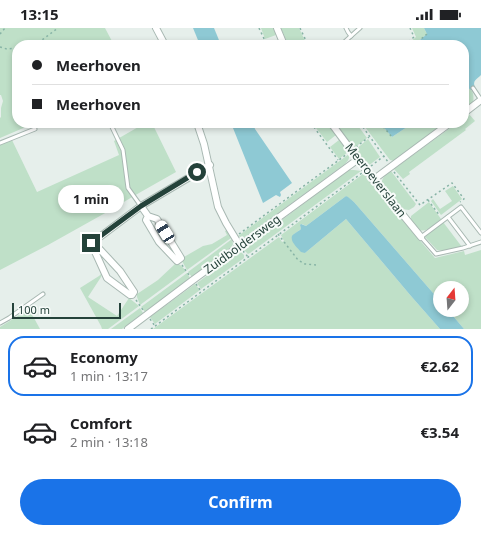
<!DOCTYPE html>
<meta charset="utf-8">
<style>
body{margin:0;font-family:"Noto Sans",sans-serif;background:#f2f2f2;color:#202124;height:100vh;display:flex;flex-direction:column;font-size:15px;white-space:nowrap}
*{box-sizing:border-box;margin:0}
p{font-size:13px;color:#757577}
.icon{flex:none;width:22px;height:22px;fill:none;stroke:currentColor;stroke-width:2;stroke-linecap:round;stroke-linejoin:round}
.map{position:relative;height:301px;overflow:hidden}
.panel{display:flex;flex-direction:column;background:#fff;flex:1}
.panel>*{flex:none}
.top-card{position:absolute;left:12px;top:12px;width:457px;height:88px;border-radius:16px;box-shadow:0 2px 6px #0003;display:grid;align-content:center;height:88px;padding:0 20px;background:#fff}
.needle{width:26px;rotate:17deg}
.controls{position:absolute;left:433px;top:253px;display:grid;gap:8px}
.controls a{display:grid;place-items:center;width:36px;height:36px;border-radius:50%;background:#fff;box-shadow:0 2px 6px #0003;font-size:20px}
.scale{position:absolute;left:12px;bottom:10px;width:109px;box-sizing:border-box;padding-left:4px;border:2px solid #24423a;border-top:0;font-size:11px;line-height:14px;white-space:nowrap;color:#24423a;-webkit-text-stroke:3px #f7fbf9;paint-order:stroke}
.end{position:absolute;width:18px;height:18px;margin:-9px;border:5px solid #24423a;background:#fff;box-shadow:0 0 0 2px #fff}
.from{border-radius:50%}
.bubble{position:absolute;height:28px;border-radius:14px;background:#fff;box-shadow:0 2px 6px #0003;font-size:13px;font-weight:700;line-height:28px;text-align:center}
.car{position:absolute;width:12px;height:24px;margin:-12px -6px;border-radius:5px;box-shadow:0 0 3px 1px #0007;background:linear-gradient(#fff 24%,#345 0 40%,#fff 0 76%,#345 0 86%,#fff 0)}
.top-card b{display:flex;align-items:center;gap:14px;height:38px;font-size:15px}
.top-card b+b{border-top:1px solid #e0e0e0}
.top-card i{width:10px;height:10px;background:#202124}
ul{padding:7px 0 0;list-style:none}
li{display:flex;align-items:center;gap:12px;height:60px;margin:0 8px 6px;padding:0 12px;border:2px solid transparent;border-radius:16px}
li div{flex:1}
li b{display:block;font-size:15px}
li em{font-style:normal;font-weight:700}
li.current{border-color:#1a73e8}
li>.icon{width:36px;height:36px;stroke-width:1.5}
.button{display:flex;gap:8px;margin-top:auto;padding:8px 20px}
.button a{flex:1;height:46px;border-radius:24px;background:#1a73e8;color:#fff;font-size:16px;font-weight:700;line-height:46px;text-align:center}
.status{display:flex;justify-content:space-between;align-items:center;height:28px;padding:0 20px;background:#fff;direction:ltr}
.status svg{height:11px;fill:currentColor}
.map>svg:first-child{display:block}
</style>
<div class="status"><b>13:15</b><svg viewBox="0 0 49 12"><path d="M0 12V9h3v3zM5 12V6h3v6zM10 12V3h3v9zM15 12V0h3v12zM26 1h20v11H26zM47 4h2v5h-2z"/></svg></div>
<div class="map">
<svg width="481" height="301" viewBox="0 0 481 301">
<rect width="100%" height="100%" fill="#e6efeb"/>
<g fill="#bfe0c8">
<polygon points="0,0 105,0 114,17 17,17 17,95 35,95 0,110 0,90 1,89 1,80 3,73 1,67 0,67"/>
<polygon points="261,0 274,0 276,7 265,11"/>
<polygon points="281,0 299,0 307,17 288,17"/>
<polygon points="412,0 424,0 427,6 414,17 407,17 416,9"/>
<path d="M467,59C474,62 474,68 473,75L464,81V60Z"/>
<polygon points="469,86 475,93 465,101 466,102 409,144 410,146 403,151 394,141 457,95 464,95 464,90"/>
<polygon points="138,95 152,95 176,144 139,165 107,184 48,217 0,242 0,117 12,112 37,164 119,127 114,113 140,98"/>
<polygon points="312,95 327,95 336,107 327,114"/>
<polygon points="335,95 356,95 367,110 354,120"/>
<polygon points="362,95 380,95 392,109 413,95 446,95 394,133 390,132"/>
<polygon points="368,111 380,129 368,138 355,122"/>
<polygon points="339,112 348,124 339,131 330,119"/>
<path d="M349,126C350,130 348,133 345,136L247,208L243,210L238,208Z"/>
<polygon points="349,142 354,142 361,143 250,225 248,226 243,221"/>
<path d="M391,143L416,176L414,179L409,182L402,181L382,157C381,150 385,147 391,143Z"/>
<polygon points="363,146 365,147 369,153 435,230 464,223 465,227 481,222 481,301 464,301 448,282 462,282 462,260 440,260 440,273 354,174 346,168 306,198 302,196 300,197 301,201 293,207 293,212 305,225 346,191 411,268 440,301 153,301 279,209 282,214 284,213 281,207"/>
<polygon points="453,158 462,171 441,187 431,173 433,171 440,181 452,173 445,163"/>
<path d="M429,174L441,191C436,195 427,205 420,202C417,200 413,194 411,191V188Z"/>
<polygon points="443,194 462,219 445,223 437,222 425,209"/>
<polygon points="227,202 231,210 187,242 182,233 182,231 184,229 203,218 212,216 227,207 225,203"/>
<polygon points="232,211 233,216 231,220 192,249 188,244"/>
<polygon points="240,223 244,227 244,230 201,261 197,255"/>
<path d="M175,236C180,235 183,240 186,243L140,277L137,269V266L158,252Z"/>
<polygon points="102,245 101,249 88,269 117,288 129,270 139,278 108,301 102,301 101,298 80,260 99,248"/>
<polygon points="187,245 190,250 145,284 141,279"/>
<polygon points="195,256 200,262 155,296 150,289"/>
<polygon points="140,280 143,285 122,301 111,301"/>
<polygon points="29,281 40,301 0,301 0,299"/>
</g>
<g fill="#8ec9d4">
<polygon points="193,0 214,0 221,17 200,17"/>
<path d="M424,0H481V47C477,51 472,53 475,59L471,62L467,59L464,60V17H414L427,6Z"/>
<polygon points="231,95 253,95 255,101 292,155 280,164 281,167 280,169 276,167 263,175"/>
<polygon points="380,95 413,95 392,109"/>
<path d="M346,168L348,169L354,174L440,273V282H448L464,301H440L411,268L346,191L305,225L301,224C298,220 290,214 292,208C293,206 299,203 301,201L300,197L301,196L306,198Z"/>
</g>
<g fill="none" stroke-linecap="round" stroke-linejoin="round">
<g stroke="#a8b8b2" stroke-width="5">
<g id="service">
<polyline points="346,0 348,4 351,8"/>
<polyline points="341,17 360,0"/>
<polyline points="473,60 481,72"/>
<polyline points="110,95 123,122 128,160 138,174 141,178"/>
<polyline points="0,115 35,101"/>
<polyline points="448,189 470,218"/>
<polyline points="481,205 461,179 421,209 436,226 463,220 481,214"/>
<polyline points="0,295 9,290 43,266"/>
</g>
</g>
<g stroke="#a8b8b2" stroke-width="8">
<g id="minor">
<polyline points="156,0 165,17"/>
<polyline points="277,0 284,17"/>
<polyline points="464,85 481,72"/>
<polyline points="197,95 204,116 218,179 226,195 240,218"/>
<polyline points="331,95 366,142 421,209"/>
<polyline points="373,152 450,95"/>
<polyline points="141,178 148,188 157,191 181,230 177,233 159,214 146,192 148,188"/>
<polyline points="93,214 91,215 107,250 130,267 132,267 134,264 120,243 93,214 141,178 210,137"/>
<polyline points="128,301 193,252 357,132"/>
</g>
</g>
<g stroke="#86b3a5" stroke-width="1.5" stroke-dasharray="2 3" stroke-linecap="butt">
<polyline points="259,0 267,17"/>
<polyline points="300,0 308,17"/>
<polyline points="0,6 5,0"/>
<polyline points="34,17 38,15 58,0"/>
<polyline points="405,17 414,9 410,0"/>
<polyline points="414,17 427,6"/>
<polyline points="0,19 7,21 17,20"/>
<polyline points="311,95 338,132"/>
<polyline points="360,95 388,134"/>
<polyline points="380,95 392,109"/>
<polyline points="356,119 369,109"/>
<polyline points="371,138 384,128"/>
<polyline points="394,144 420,177 452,155 464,171 460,174"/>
<polyline points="428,172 440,188"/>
<polyline points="239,206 347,126"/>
<polyline points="278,206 298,232 305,236 316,237"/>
<polyline points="243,223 248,229"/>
<polyline points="182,237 189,247"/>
<polyline points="196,256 201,263"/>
<polyline points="136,272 143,282"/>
<polyline points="150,291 155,298"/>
<polyline points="151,301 362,145"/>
</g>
<use href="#service" stroke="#fff" stroke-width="3"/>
<use href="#minor" stroke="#fff" stroke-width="6"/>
</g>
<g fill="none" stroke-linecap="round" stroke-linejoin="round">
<polyline stroke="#24423a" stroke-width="5" points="91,215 141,178 197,144"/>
</g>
<g text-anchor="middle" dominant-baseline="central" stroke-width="4" stroke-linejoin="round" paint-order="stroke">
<g font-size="12" fill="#24423a" stroke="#f7fbf9">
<text transform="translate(376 152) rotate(52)">Meeroeverslaan</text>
<text transform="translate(242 216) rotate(-36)">Zuidboldersweg</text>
</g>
</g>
</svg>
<div class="controls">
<a><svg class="needle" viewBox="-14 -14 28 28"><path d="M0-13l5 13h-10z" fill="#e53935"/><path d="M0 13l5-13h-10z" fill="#757577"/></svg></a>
</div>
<div class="scale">100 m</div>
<i class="end from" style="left:197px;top:144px"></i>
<i class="end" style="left:91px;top:215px"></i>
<div class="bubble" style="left:58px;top:157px;width:66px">1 min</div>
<i class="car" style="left:165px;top:204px;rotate:328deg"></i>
<div class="top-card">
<b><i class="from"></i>Meerhoven</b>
<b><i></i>Meerhoven</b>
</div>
</div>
<section class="panel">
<ul>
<li class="current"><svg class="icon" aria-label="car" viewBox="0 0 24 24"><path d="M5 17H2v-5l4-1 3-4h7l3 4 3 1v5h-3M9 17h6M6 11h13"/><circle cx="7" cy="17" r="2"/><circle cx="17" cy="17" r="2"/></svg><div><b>Economy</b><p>1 min · 13:17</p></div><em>€2.62</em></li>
<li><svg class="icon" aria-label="car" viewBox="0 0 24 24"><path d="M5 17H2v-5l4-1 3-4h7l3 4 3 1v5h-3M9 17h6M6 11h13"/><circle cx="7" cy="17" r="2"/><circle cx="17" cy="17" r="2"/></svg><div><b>Comfort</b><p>2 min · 13:18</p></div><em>€3.54</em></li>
</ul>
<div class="button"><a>Confirm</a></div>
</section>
